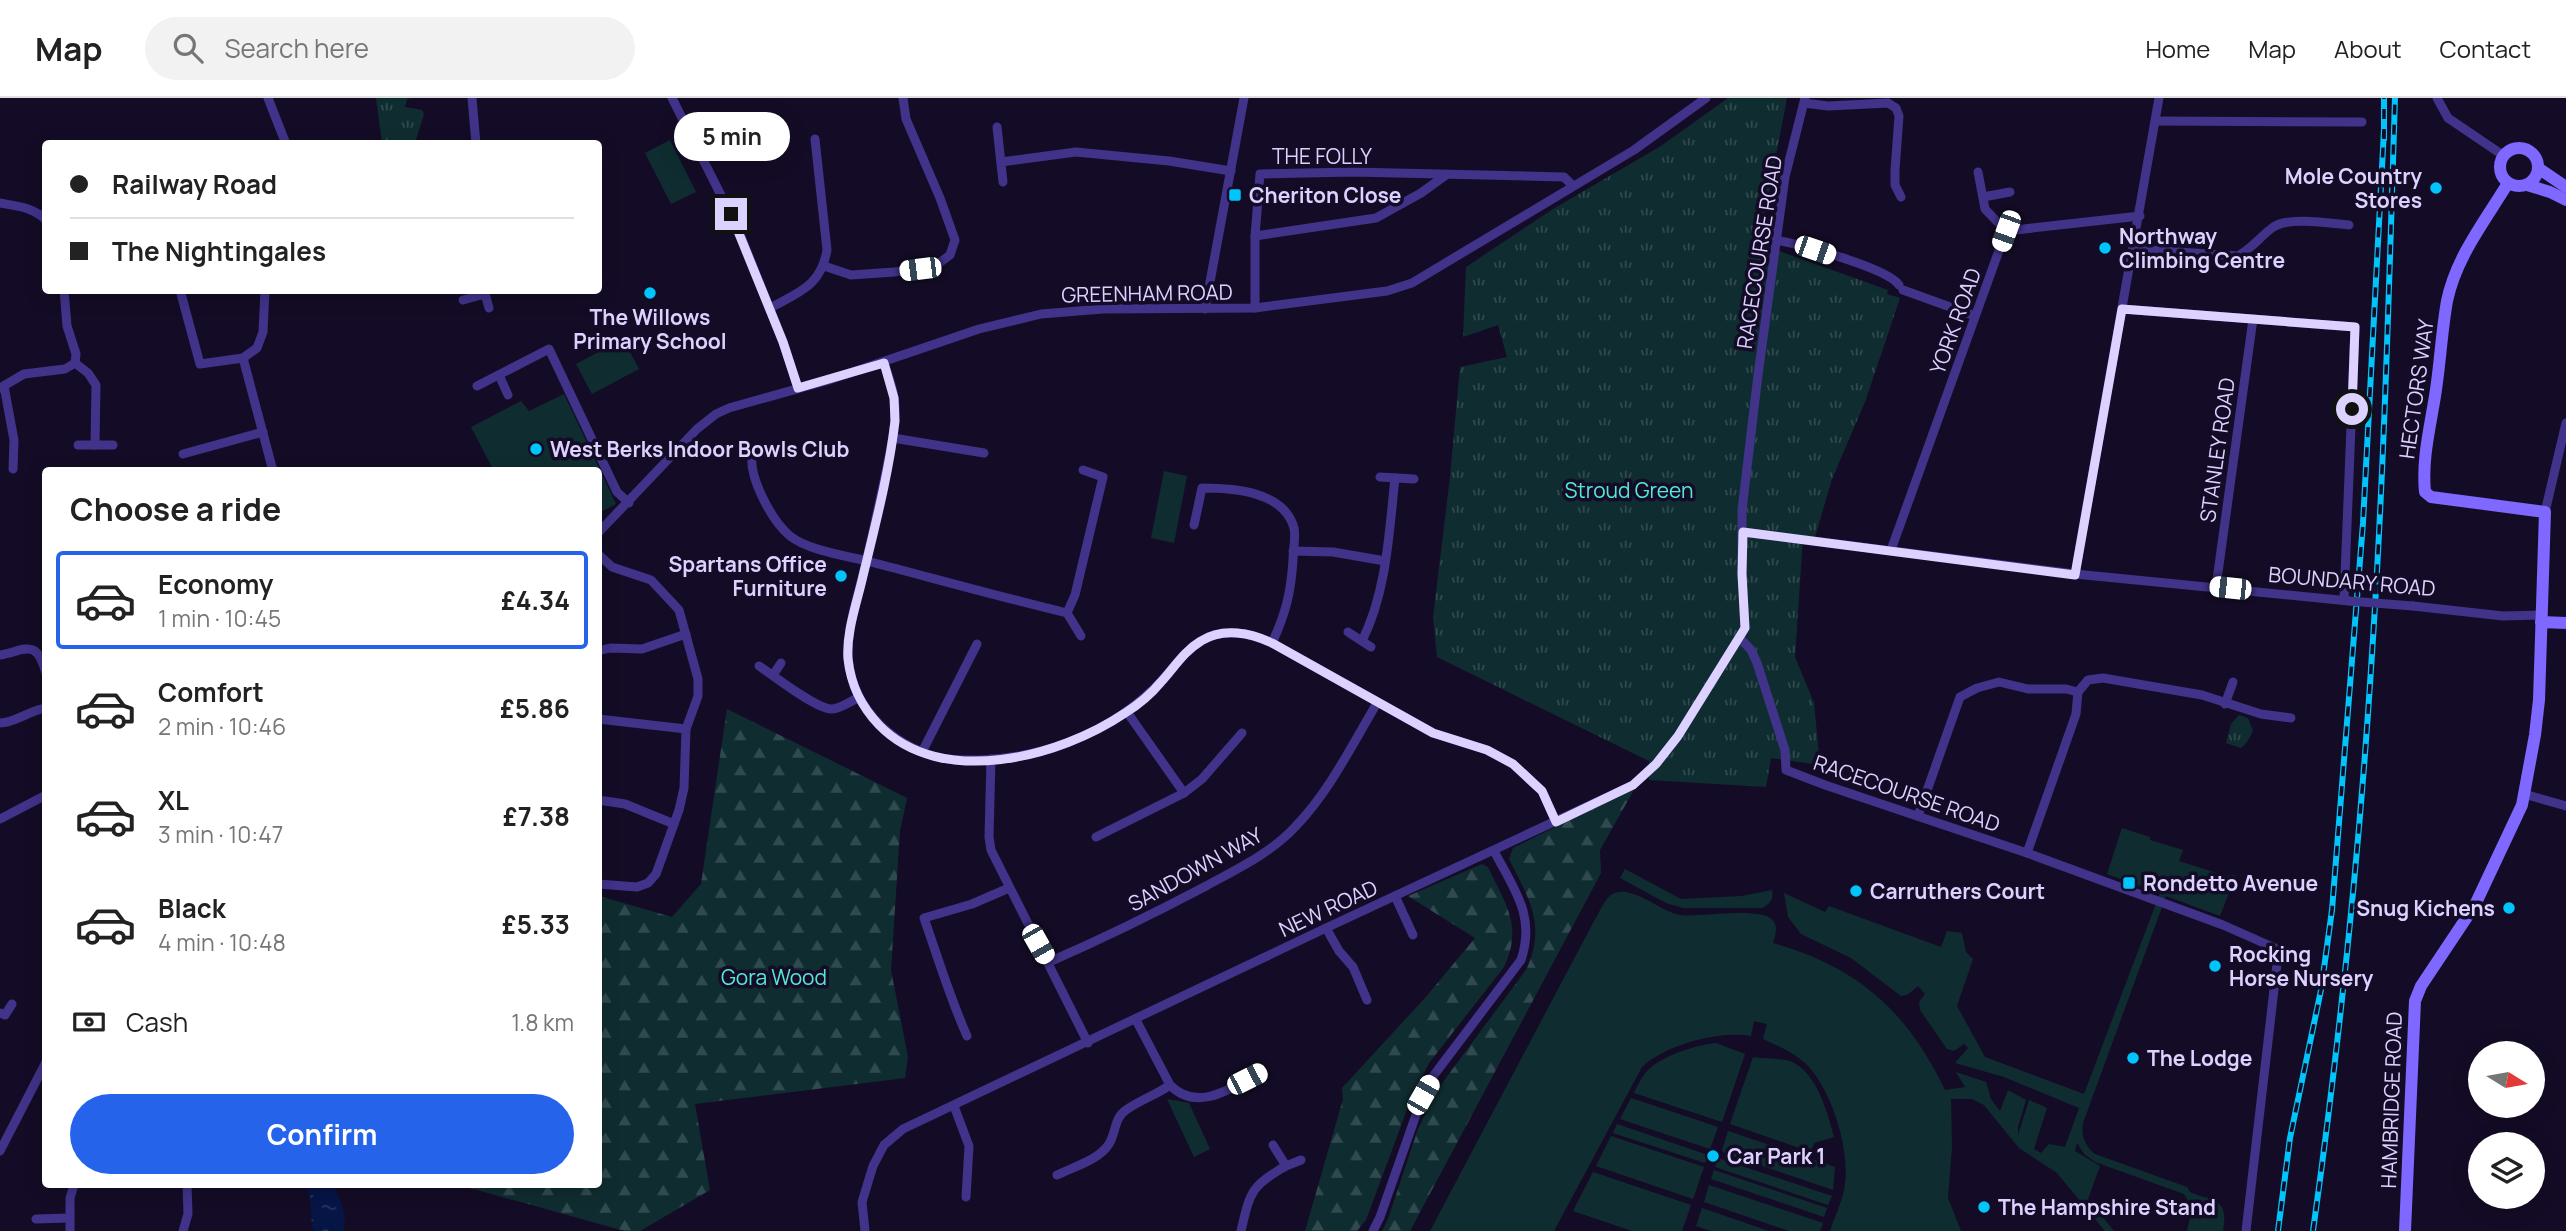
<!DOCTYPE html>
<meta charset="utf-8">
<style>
body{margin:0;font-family:Manrope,sans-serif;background:#f2f2f2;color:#222;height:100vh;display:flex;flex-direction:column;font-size:26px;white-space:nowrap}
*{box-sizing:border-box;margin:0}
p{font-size:23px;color:#767676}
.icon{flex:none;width:38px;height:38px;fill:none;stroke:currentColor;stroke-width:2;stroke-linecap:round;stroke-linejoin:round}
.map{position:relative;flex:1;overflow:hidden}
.side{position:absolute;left:42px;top:369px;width:560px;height:721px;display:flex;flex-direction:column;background:#fff;border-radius:7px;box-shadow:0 4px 18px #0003}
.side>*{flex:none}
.top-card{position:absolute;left:42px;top:42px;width:560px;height:154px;border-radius:7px;box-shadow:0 4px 18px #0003;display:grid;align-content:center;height:154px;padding:0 28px;background:#fff}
.needle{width:46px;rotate:101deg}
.fabs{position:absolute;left:2468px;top:943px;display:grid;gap:14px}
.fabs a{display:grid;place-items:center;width:77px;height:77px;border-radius:50%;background:#fff;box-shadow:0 4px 18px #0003;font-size:35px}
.end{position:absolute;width:32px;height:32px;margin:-16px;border:9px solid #dcd1ff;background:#111;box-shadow:0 0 0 4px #111}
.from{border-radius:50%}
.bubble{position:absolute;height:49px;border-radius:24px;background:#fff;box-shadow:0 4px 18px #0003;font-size:23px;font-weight:700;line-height:49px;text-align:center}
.car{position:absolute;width:21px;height:42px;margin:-21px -10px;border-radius:9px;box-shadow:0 0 5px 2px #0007;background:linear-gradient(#fff 24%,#345 0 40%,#fff 0 76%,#345 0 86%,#fff 0)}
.top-card b{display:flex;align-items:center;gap:24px;height:66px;font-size:26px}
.top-card b+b{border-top:2px solid #e0e0e0}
.top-card i{width:18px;height:18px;background:#222}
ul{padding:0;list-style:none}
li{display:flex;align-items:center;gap:21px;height:98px;margin:0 14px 10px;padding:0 14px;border:4px solid transparent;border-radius:7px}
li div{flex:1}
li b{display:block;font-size:26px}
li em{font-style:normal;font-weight:700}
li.selected{border-color:#2563eb}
li>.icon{width:63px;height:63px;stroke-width:1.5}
h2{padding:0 28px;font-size:32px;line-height:84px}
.pay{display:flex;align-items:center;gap:18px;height:77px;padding:0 28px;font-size:26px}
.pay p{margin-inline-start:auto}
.primary-button{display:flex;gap:14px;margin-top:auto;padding:14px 28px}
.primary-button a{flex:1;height:80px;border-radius:42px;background:#2563eb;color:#fff;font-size:28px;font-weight:700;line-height:80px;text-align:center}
header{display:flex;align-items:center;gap:42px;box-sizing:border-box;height:98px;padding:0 35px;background:#fff;border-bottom:2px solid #e0e0e0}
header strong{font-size:33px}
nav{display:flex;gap:38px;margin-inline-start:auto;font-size:24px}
.search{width:490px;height:63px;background:#f2f2f2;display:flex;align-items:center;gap:18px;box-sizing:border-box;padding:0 24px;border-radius:38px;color:#767676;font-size:26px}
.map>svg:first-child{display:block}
</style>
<header>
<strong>Map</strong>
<div class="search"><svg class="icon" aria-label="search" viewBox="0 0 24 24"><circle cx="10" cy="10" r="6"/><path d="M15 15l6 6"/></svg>Search here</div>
<nav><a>Home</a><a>Map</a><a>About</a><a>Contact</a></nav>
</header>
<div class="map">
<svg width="2566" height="1133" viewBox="0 0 2566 1133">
<defs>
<pattern id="forest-firs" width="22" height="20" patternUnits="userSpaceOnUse" patternTransform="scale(1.75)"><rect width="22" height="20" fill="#0f2d30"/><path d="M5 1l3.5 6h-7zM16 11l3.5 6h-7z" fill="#314a4f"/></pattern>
<pattern id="park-tufts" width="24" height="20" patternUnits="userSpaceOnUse" patternTransform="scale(1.75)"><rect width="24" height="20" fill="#0f2d30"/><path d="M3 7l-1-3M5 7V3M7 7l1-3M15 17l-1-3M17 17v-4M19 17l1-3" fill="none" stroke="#314a4f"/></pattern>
<pattern id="water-ripples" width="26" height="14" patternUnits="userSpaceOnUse" patternTransform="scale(1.75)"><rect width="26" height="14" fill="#051546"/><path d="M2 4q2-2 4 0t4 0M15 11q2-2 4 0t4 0" fill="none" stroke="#293662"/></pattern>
</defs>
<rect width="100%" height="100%" fill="#140c26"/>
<g fill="#0f2d30">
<polygon points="670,42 696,94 671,106 645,55"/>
<polygon points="623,241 639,271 592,296 576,266"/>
<polygon points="564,296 616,406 599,415 598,373 494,373 471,329 521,303 529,313"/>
<polygon points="1164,373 1187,378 1174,445 1151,440"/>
<path d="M2122,730L2150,739V742L2183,752L2179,763L2226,778L2236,777L2220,818L2166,798L2083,1025C2081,1038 2085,1048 2095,1056L2187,1089L2190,1094C2213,1104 2229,1099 2223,1133H2187L2192,1110L2184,1096L2095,1064L2084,1056L2077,1045L2075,1053L2100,1068L2088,1101L2114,1133H2105L2057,1075L2019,1050L1984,1007L1972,1001H1951L1952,1049L1948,1100L1961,1133H1830C1835,1118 1843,1102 1845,1086C1850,1051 1831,989 1805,965C1793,954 1778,948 1763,941L1767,926L1754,923L1751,938C1720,932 1664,947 1642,969L1554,1133H1430L1593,825C1599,816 1605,798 1615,795C1634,788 1661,814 1680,817C1698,820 1765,807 1774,824C1778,830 1775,839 1773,845C1858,869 1907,913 1945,992L1965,989L1956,974L1986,984L1991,1001L2000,1013L2008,992L2026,1002L2018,1029V1037L2029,1002L2047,1010L2034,1051L2041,1055L2049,1046L2065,1049L2079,1010L2004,979L1955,965L1968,950L1964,946L1954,953L1947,951L1920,912L1919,904L1925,896L1918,888L1907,897L1901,898L1851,860L1801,836L1788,819L1784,795L1825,814L1829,808L1941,849L1947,833L1962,835L1966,854L1973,861L1957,908L1985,959L2084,996L2160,795L2107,776Z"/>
<path d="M1625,771L1681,801L1742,798L1772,792C1774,801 1770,806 1762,810H1683L1666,805L1620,780Z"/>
<path d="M1716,945L1745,956L1722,1024L1634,995C1638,986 1642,978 1649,971C1664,957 1696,947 1716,945Z"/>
<path d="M1753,959C1764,961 1775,960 1786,962C1815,968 1828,1015 1834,1039L1814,1045L1811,1054L1730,1026Z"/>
<polygon points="1631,1000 1718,1029 1710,1051 1620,1021"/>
<polygon points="1167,1001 1189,1005 1210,1051 1194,1059"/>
<polygon points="1617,1026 1708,1057 1705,1065 1613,1035"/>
<polygon points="1728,1033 1835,1069 1833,1092 1724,1055 1722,1052"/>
<polygon points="1611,1038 1704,1069 1693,1101 1596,1068"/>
<polygon points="1718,1060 1832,1098 1828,1107 1715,1069"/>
<polygon points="1714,1072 1827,1110 1824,1119 1711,1081"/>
<polygon points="1593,1074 1691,1107 1682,1133 1632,1133 1573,1113"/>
<polygon points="1709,1087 1823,1125 1820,1133 1789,1133 1704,1104"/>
<polygon points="1702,1110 1769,1133 1711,1133 1696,1128"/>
</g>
<g fill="url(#forest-firs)">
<polygon points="727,611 907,700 900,733 891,872 908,959 905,980 695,1006 710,1092 640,1133 625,1133 459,1087 598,1087 599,798 672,819 701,786"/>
<path d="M1635,690L1600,752L1601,775L1410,1133H1382L1388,1121L1418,1031L1437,992L1526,872C1547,827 1529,801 1509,761L1513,750Z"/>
<path d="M1482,766L1488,769C1506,807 1523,828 1504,869L1429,965L1412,998L1366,1122L1357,1133H1305L1343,1001L1342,990L1425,900L1475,840L1408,798Z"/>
</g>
<g fill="url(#park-tufts)">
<polygon points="376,0 411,0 407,1 405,9 422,12 424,16 415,45 382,45"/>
<polygon points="1728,0 1787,0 1759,146 1888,192 1887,196 1900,200 1865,304 1832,381 1815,439 1803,438 1795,559 1814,605 1820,667 1771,660 1766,689 1649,682 1649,663 1437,559 1433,519 1450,379 1460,269 1507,259 1498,227 1463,239 1466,169 1553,111 1661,48"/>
<polygon points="2239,617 2248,620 2253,633 2247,644 2241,650 2226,645 2231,626"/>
</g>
<path fill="url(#water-ripples)" d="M306,1087H332C342,1101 346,1116 344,1133H315L312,1129L310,1099Z"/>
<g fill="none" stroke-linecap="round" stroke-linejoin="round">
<g stroke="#403389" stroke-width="9">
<polyline points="268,0 286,46"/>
<polyline points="472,0 476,46"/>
<polyline points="672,0 738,131 783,244 798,290"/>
<polyline points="2437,0 2448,20 2504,58"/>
<polyline points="1804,5 1828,8 1888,5 1896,10 1899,18 1895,72 1895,87 1901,99"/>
<polyline points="2156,23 2362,24"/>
<polyline points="997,29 1003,84"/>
<polyline points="1001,64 1076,54 1169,63 1231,73"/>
<polyline points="1978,74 1985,111 2006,133"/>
<polyline points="1983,99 2010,94"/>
<path d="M0,105C17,108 33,109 46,122"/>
<polyline points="2006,133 2140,118"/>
<polyline points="1255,138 1376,120 1421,95 1446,77"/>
<path d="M1775,142C1799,146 1888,170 1899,187"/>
<path d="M2134,151L2238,158C2252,150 2260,139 2272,130C2287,118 2330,125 2349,127"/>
<polyline points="824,168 851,177 894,174 934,169 950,157 955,142 940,100 906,21 903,0"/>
<polyline points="180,192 200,266 243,260 273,373"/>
<polyline points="484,192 489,210"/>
<polyline points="1903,192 1975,218"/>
<polyline points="463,202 485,196"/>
<path d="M770,210C799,194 821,188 827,152L815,41"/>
<polyline points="1255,210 1255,138 1260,76 1353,74 1564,79 1573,88"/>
<polyline points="1205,211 1244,0"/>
<polyline points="2122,211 2355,229 2344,502"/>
<polyline points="243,260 257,250 263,234 265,192"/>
<polyline points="75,265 88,275 96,287 95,347"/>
<path d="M884,265C889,280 895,295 895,311C896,334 889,357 885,379C878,410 872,441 864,472C859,494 851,517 849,539C842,596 880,641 933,658C948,663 965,662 980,662C1042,660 1103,637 1149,595C1168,579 1180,556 1201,543C1223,529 1251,535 1272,545L1433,635L1487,652L1513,666L1542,693L1556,724"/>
<polyline points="499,277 508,297"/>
<polyline points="4,288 14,342 13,371"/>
<polyline points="477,288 549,251 617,394 629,405"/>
<polyline points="0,290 24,276 65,271 75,265 76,256 67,228 64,192"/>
<polyline points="893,340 984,355"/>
<polyline points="78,347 113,347"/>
<path d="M753,353C746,376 772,423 790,438C809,453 848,458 871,464C936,481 1001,499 1067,515L1075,497L1103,379L1083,372"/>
<polyline points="183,356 263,334"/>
<polyline points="1380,379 1414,381"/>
<polyline points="2545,414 2566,325"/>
<path d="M1194,427L1202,390C1233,390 1284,393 1294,430C1296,439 1293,452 1293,462C1291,494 1286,515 1272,545"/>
<polyline points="1743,434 2075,476 2349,503"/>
<polyline points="598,435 697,331 716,316 729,310 829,282 979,231 1041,216 1103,211 1255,210 1387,193 1412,185 1634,52 1706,0"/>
<polyline points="1891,452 2006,133"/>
<polyline points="1293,453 1333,454 1385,463"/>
<polyline points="598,456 612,469 651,482 679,512 698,581 698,598 686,631 684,690 679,712 656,776 648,785 637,789 598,786"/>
<polyline points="2075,476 2159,0"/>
<polyline points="2216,489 2253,221"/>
<polyline points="2413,508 2503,518 2541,517"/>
<polyline points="1067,515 1081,538"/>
<polyline points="1348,534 1371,549"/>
<polyline points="1740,540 1751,552 1757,565 1785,652 1786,672 1825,687 2027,755 2223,827 2275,850 2278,857 2246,1133"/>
<path d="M1362,543C1387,493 1389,434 1395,380"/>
<polyline points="598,553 610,550 642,551 686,536"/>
<path d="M0,557C27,552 36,540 46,575"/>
<path d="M759,568C773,577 817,612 832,611C840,611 851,603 858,600"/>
<polyline points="773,577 781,565"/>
<polyline points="2225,606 2233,584"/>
<polyline points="1127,614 1184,695"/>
<polyline points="598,621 686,631"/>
<path d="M0,625C15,625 30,612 46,610"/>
<polyline points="922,654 977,546"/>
<polyline points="991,661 989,739 991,752 1088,945"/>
<polyline points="2524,696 2566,708"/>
<polyline points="598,702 625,706 674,726"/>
<polyline points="1918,718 1960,599 1977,590 1999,584 2028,591 2066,591 2078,594 2088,582 2103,580 2202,597 2261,616 2291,620"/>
<polyline points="0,721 46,697"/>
<polyline points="1096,739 1184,695 1202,681 1242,635"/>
<polyline points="2027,755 2076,616 2078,594"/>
<polyline points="1395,798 1413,837"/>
<polyline points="1326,830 1339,853 1353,869 1367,902"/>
<path d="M1049,864C1102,841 1155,815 1206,788C1237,771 1271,755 1295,729C1329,694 1352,647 1377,605"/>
<polyline points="0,915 5,917 12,906"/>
<path d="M1136,922L1170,987C1198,1016 1234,988 1262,974"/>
<path d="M967,938C950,900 938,860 924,820L972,806L1009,790"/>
<polyline points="954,1008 969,1048 966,1099"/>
<polyline points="1273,1047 1286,1068 1301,1062"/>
<polyline points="0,1053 46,964"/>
<path d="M1057,1077C1073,1069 1099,1062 1109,1046C1116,1035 1114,1020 1126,1012C1140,1002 1156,997 1170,987"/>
<polyline points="36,1121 69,1120"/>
<polyline points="70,1133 70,1100 74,1087"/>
<polyline points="183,1133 188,1116 187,1087"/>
<polyline points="865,1133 862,1104 873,1068 884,1047 903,1031 1326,830 1633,687 1656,666 1678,638 1745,530 1742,476 1742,412 1758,277 1785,79 1805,0"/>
<path d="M1241,1133C1250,1095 1250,1088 1286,1068"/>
<path d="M1373,1133L1380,1119L1423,997L1434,977L1521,862C1536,818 1514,791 1494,753"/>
</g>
<g stroke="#7e68ff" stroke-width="12">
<circle cx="2519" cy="69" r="19"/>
<polyline points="2538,70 2566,89"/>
<polyline points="2527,87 2550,94 2566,102"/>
<polyline points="2541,524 2566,525"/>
<path d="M2405,1133L2415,903L2421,888L2475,807L2522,707L2535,637L2539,602L2545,414L2431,399L2425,394C2422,363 2429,334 2434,304C2440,271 2441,237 2447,203C2456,159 2485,123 2508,85"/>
</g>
<g stroke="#00c5fc" stroke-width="6">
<g id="rail">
<polyline points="2384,41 2384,0"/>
<polyline points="2278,1133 2290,1040 2321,892 2332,812 2363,425 2384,32"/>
<path d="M2313,1133C2339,947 2359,758 2371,571C2384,381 2389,190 2395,0"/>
</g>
</g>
<use href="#rail" stroke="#140c26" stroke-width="3.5" stroke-dasharray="10" stroke-linecap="butt"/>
<polyline stroke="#403389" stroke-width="9" points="2349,503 2413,508"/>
</g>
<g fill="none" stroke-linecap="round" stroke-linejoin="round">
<path stroke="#dcd1ff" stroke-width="9" d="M731,116L783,244L798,290L884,265L894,300L895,323C889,375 875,428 863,478C857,505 846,534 848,561C851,588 861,608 879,627C941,691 1060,659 1125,615C1138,607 1151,596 1161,584C1174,570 1184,553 1201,543C1223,529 1251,535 1272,545L1433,635L1487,652L1513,666L1542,693L1556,724L1633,687L1656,666L1678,638L1745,530L1742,476L1743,434L2075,477L2122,211L2355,229L2352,311"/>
</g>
<g fill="#00c5fc" stroke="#140c26" stroke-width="2.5">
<circle cx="2436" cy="90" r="7"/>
<rect x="1228" y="90" width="14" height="14" rx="3.5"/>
<circle cx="2105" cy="150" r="7"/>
<circle cx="650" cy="195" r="7"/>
<circle cx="536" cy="351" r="7"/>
<circle cx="841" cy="478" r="7"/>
<rect x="2122" y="778" width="14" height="14" rx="3.5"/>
<circle cx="1856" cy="793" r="7"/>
<circle cx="2509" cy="810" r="7"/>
<circle cx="2215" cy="868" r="7"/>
<circle cx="2133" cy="960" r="7"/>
<circle cx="1713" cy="1058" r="7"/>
<circle cx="1984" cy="1109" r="7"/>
</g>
<g text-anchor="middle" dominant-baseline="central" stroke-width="7" stroke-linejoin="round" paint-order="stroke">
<g font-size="21" fill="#dcd1ff" stroke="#140c26">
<text x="1322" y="58">THE FOLLY</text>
<text transform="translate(1759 154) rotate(-81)">RACECOURSE ROAD</text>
<text transform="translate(1147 195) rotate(-1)">GREENHAM ROAD</text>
<text transform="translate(1955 223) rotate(-70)">YORK ROAD</text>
<text transform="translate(2416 291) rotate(-82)">HECTORS WAY</text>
<text transform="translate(2217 352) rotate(-82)">STANLEY ROAD</text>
<text transform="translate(2352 483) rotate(5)">BOUNDARY ROAD</text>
<text transform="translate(1907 695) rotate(19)">RACECOURSE ROAD</text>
<text transform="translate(1195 771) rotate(-29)">SANDOWN WAY</text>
<text transform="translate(1328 810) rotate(-25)">NEW ROAD</text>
<text transform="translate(2391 1002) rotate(-88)">HAMBRIDGE ROAD</text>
</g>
<g font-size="21" font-weight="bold" fill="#dcd1ff" stroke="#140c26" text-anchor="start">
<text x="2422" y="78" text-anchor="end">Mole Country<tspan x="2422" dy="24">Stores</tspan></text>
<text x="1249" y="97">Cheriton Close</text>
<text x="2119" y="138">Northway<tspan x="2119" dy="24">Climbing Centre</tspan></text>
<text x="650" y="219" text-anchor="middle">The Willows<tspan x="650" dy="24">Primary School</tspan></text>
<text x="550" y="351">West Berks Indoor Bowls Club</text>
<text x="827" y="466" text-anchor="end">Spartans Office<tspan x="827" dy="24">Furniture</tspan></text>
<text x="2143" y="785">Rondetto Avenue</text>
<text x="1870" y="793">Carruthers Court</text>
<text x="2495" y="810" text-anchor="end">Snug Kichens</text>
<text x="2229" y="856">Rocking<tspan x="2229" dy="24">Horse Nursery</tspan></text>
<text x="2147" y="960">The Lodge</text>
<text x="1727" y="1058">Car Park 1</text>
<text x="1998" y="1109">The Hampshire Stand</text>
</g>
<g font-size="21" fill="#52ead6" stroke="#140c26">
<text x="1629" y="392">Stroud Green</text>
<text x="774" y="879">Gora Wood</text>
</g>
</g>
</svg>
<div class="fabs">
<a><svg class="needle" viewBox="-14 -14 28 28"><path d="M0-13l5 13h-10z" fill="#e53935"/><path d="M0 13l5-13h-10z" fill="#767676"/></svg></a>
<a><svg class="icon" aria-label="layers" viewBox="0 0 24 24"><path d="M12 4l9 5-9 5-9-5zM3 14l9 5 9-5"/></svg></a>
</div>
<i class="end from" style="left:2352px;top:311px"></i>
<i class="end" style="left:731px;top:116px"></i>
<div class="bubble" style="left:674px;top:14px;width:116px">5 min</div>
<i class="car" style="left:2006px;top:133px;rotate:200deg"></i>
<i class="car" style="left:1815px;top:152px;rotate:109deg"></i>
<i class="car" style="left:920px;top:171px;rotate:263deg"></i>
<i class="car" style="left:2230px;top:490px;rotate:276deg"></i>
<i class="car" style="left:1038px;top:846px;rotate:150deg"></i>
<i class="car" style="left:1247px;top:981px;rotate:63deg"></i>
<i class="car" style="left:1423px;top:997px;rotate:30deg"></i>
<div class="top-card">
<b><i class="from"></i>Railway Road</b>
<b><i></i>The Nightingales</b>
</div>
<section class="side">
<h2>Choose a ride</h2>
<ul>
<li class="selected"><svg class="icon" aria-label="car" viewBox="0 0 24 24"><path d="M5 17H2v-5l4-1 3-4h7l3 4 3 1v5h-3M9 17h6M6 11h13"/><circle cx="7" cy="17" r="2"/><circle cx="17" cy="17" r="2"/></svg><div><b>Economy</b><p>1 min · 10:45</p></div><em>£4.34</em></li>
<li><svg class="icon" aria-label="car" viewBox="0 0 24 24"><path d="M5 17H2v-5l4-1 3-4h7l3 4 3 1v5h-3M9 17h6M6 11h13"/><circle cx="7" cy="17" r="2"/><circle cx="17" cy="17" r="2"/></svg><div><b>Comfort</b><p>2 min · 10:46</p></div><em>£5.86</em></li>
<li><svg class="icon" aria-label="car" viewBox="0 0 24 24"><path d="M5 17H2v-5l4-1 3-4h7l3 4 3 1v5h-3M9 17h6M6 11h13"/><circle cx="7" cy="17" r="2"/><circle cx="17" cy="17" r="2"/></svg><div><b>XL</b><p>3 min · 10:47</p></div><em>£7.38</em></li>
<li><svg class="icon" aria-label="car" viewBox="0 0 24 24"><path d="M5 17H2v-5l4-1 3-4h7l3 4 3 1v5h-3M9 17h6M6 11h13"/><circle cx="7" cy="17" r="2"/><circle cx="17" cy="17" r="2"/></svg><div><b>Black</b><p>4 min · 10:48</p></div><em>£5.33</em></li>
</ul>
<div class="pay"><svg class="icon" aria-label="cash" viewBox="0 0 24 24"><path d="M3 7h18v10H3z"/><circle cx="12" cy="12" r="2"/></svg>Cash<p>1.8 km</p></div>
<div class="primary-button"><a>Confirm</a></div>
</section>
</div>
